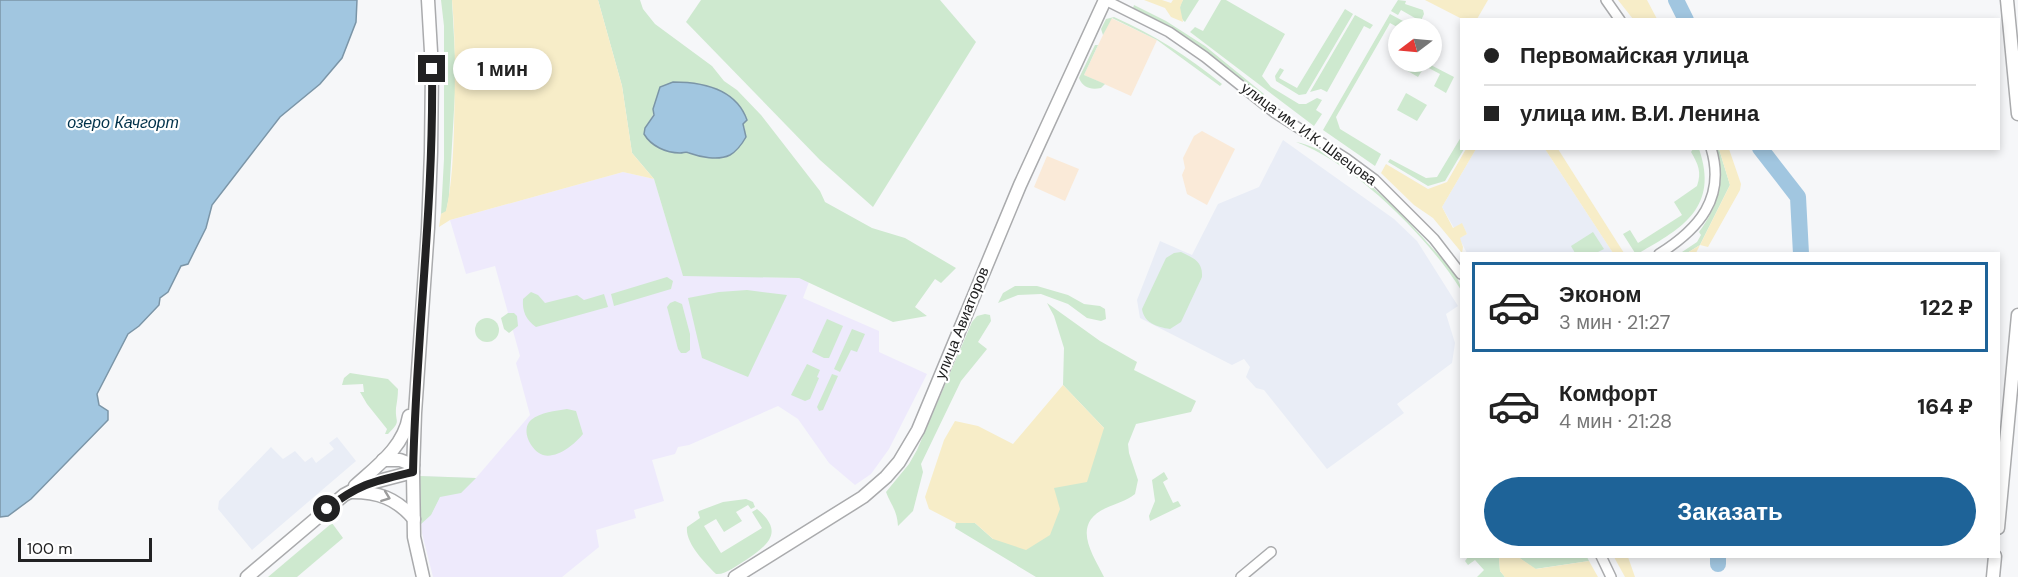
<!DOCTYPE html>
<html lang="ru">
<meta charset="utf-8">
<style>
body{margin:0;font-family:"DM Sans",sans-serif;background:#f2f2f2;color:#222;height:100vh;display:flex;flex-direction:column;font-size:22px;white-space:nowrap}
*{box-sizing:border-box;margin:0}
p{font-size:20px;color:#767676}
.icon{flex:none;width:33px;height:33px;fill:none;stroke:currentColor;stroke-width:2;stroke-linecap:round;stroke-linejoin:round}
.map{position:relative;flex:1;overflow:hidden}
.details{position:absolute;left:1460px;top:252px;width:540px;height:306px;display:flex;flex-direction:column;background:#fff;border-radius:0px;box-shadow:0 3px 9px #0003}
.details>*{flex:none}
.guide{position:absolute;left:1460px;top:18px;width:540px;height:132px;border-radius:0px;box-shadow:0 3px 9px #0003;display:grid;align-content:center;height:132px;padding:0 24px;background:#fff}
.needle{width:39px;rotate:254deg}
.tools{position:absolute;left:1388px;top:18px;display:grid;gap:12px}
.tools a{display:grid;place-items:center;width:54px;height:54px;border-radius:50%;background:#fff;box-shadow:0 3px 9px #0003;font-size:30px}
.scale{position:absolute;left:18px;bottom:15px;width:134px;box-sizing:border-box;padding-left:6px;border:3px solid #222223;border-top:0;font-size:16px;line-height:21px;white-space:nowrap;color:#222223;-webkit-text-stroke:4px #fff;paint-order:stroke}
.end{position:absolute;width:27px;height:27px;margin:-14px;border:8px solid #222223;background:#fff;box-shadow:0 0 0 3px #fff}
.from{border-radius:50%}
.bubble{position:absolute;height:42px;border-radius:21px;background:#fff;box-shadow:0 3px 9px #0003;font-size:20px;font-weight:700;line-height:42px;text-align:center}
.guide b{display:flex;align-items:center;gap:21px;height:57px;font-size:22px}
.guide b+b{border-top:2px solid #e0e0e0}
.guide i{width:15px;height:15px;background:#222}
ul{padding:10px 0 0;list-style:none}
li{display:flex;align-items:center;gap:18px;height:90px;margin:0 12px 9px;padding:0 12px;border:3px solid transparent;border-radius:0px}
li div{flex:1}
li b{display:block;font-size:22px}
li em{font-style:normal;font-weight:700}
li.active{border-color:#1e6398}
li>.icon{width:54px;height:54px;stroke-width:1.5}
.cta{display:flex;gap:12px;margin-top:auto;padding:12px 24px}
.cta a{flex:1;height:69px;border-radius:36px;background:#1e6398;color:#fff;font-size:24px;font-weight:700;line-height:69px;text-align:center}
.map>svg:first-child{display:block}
</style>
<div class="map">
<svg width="2018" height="577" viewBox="0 0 2018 577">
<rect width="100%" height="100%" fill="#f6f7f9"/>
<g fill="#e9edf6">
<polygon points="1283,140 1394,219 1417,241 1458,306 1446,314 1455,343 1452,363 1397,404 1404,413 1327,469 1264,390 1256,388 1246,377 1250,367 1244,359 1232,365 1140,318 1137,300 1160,241 1192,255 1218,204 1259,187"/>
<polygon points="1476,149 1545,149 1613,253 1467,253 1459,238 1467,234 1462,224 1454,228 1442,207"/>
<polygon points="337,437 356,461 252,550 218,509 219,501 271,447 283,459 295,451 305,462 312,457 316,463 334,449 329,443"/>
</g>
<g fill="#faead8">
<polygon points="1111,18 1157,40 1131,96 1084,75"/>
<polygon points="1202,131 1235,149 1207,205 1187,194 1182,175 1185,168 1183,158 1194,136"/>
<polygon points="1047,156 1079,169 1065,201 1034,187"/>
</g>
<polygon fill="#eeeafc" points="623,172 654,179 683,275 799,278 809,282 803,298 879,331 879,352 927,374 889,449 871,474 855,485 829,463 798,419 778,406 689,445 678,447 675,454 652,460 664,501 634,510 636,518 596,530 599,547 562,577 433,577 422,533 420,476 476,478 530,415 516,363 520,356 495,266 466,274 450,220"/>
<g fill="#cee9cf" fill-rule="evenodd">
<polygon points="441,0 452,0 456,75 449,197 446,212 441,214 444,159 444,26"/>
<path d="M598,0H640L643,9L655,24L712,66L724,81L737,90L761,115L820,191L825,202L872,228L905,238L956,268L941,283L935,279L915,307L927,316L893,322L799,278L683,276L654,179L632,153L622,86ZM673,82C702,82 736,90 747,119L743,124L745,129L688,152C670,154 656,147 644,134L645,128Z"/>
<polygon points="701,0 940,0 976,42 873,207 820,160 686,22"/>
<path d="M1183,0H1199L1185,22C1179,18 1178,6 1183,0Z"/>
<polygon points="1221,0 1226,0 1285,34 1262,76 1271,87 1299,104 1306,104 1317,98 1322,100 1316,110 1322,114 1314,126 1190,32 1195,27 1203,31"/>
<polygon points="1398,0 1406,1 1405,4 1423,10 1424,14 1418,27 1413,24 1415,18 1401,10 1398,15 1391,11"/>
<polygon points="1134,5 1166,21 1205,46 1264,94 1263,96 1183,35 1133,8"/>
<polygon points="1345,9 1353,14 1306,94 1299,95 1276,81 1275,76 1280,68 1284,70 1279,78 1297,88"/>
<polygon points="1390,14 1416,28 1399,28 1390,23 1336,117 1340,129 1381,154 1375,166 1323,130"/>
<polygon points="1355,15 1373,25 1370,29 1364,26 1327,92 1321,89 1310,92"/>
<path d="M1114,17C1155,35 1187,56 1222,84L1220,86L1157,40L1112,18L1103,35L1101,29L1106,19Z"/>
<path d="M1095,45H1098L1084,75L1105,84L1101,88C1091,90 1083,88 1079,78Z"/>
<polygon points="1411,62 1425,62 1454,77 1446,93 1434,86 1440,74 1425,66 1418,77 1406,70"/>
<polygon points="1406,93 1427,105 1417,121 1397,110"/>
<polygon points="1461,137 1461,148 1464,149 1445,181 1428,186 1388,162 1390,159 1426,178 1437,177"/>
<path d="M1296,142C1346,152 1403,215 1436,252C1445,262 1460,276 1461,290C1429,238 1354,163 1296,142Z"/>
<path d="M1693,149H1699C1719,207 1683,228 1639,253H1635L1623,234L1630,230L1638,243L1682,215L1674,202L1697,186C1702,172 1698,164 1691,152Z"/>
<path d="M1716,149H1719L1730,185L1700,245L1687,253L1679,254L1697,242L1701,235L1699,232C1717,208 1727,178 1716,149Z"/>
<polygon points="1593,232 1604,249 1596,253 1575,253 1571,246"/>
<path d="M1181,252C1193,258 1203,261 1202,277L1181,322L1170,329C1157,327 1144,323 1142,309L1166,258L1174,253Z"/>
<polygon points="667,277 673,281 671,289 614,306 611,294"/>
<polygon points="1015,286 1037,286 1068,295 1084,304 1100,306 1105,309 1106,319 1101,321 1087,318 1068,304 1041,294 1018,295 998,303 1003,293"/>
<polygon points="747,290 787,295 748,377 702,358 688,298 719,292"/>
<path d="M531,292L538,295L545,303L577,295L584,300L604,294L608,307L536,327C526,320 522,311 523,299Z"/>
<polygon points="675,301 682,304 690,334 690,350 686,353 681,353 678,349 667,307 670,303"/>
<path d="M1047,303L1100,341L1137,362L1134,370L1196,401L1191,412L1136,424L1128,444L1129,453L1138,480L1135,494C1126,501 1117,503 1106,508C1071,524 1092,553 1104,577H1036L955,528L956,523H975L993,539L1054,487L1104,428L1063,385L1064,348L1054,316Z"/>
<polygon points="508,313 514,313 517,316 518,326 509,333 504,329 501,318"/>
<path d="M985,314L990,315L991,321L978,342L987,349L961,381L921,464L923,472L913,511L898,526C897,510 891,505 886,492L909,464L917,450L972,322L977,316Z"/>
<circle cx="487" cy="330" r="12"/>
<polygon points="827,319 843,326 829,358 824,358 812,352"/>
<polygon points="852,329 865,334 857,352 851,350 840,372 834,369"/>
<polygon points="807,364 820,370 817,377 819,378 810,399 805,401 791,395"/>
<path d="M350,373L388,379L398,389C398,395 397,402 396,408C395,424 402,420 388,434H385L387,429L367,404L360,392H364L363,384L342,385L344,378Z"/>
<polygon points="832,374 838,376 823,410 819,411 817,407"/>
<path d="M567,409L576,411L583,434C575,444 557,459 543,455C531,451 520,430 531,420C541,412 555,411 567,409Z"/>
<polygon points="1164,472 1168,479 1163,482 1173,503 1178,501 1181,506 1150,521 1149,516 1155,501 1152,480"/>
<polygon points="420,476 476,478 461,493 440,497 431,515 421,524"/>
<path d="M746,499L753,502L755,507L751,509L748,505L736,512L742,521L724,532L716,519L704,526L721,553L762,528L752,512L757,509C785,532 768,545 746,560C737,565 726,575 716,574C705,563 685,543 687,527L700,518L698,512L699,511L723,502Z"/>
<polygon points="332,523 343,538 297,577 268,577"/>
<polygon points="1468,557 1499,557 1500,571 1505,577 1477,577 1484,570 1475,560 1468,565 1465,561"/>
<polygon points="1518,557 1587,557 1589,561 1535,569"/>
</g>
<g fill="#f7edc8">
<path d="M452,0H598L622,86L632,153L654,179L623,172L450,220L439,227L441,214L446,211C452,185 453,156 454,129C455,86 456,43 452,0Z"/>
<polygon points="1144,0 1162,0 1171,3 1173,0 1183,0 1180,7 1183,22 1171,17 1165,8"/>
<polygon points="1425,0 1488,0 1477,19 1462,19"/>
<polygon points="1618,0 1647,0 1657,19 1633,19"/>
<polygon points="1466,149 1476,149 1442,207 1453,228 1462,223 1467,234 1460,238 1463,247 1462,253 1433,218 1414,205 1381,173 1386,164 1428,189 1447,182"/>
<polygon points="1545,149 1558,149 1624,253 1613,253"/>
<polygon points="1719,149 1729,149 1741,184 1740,190 1708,247 1700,245 1696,253 1687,253 1700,245 1730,185"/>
<polygon points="1063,385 1104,428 1087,482 1054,488 1060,509 1050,535 1026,550 993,539 975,523 956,523 929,509 925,497 944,440 955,421 978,426 1013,444"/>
<polygon points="1499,557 1518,557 1536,569 1589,561 1598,577 1505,577 1500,571"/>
<polygon points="1614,557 1628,557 1635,577 1625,577"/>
</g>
<g fill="#a1c6e0" stroke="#7b95a7" stroke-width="1.5">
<polygon points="0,0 357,0 356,22 342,58 320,84 280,117 212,205 206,228 188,264 181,266 168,292 160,298 159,305 139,326 128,334 97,394 99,405 108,411 108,420 31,499 8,516 0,517"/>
<path d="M673,82C703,82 736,89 747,120L743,124L746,137C742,144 737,151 730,155C718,161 700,157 689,153C686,151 684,153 680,153C666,153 651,146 644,134L645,128L654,115L653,109L660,87Z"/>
</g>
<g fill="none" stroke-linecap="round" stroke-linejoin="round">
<g stroke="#a1c6e0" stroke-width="16">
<polyline points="1676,0 1686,20"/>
<polyline points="1760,148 1798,197 1801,254"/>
<polyline points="1718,564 1718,556"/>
</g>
<g stroke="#aaabad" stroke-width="12">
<g id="minor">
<polyline points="1105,0 1169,32 1205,57 1275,113 1347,159 1374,179 1434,239 1461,274"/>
<polyline points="1606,0 1620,20"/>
<path d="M1659,254C1699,229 1726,198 1711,148"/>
<polyline points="1601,556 1611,577"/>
<polyline points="1241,577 1271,552"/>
</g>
</g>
<g stroke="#aaabad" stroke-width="15">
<g id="major">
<polyline points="2007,0 2018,114"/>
<polyline points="383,460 400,460 413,465"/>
<path d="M355,486C377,466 404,447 409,416"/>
<path d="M352,492C378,492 396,498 414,519"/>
<polyline points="1998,528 2018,315"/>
<polyline points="247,577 344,495 363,485 413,472"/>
<polyline points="423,577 414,537 413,472 415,413 428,228 431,152 432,69 428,0"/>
<polyline points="735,577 863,497 886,477 899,462 918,430 1020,185 1105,0"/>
<polyline points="1993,577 1995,556"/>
</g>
</g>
<use href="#minor" stroke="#fff" stroke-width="9"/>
<use href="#major" stroke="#fff" stroke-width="12"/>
</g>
<defs><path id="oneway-chevron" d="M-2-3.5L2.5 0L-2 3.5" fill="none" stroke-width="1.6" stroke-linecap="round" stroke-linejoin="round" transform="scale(1.5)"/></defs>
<use stroke="#9c9c9c" href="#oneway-chevron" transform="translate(386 497) rotate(21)"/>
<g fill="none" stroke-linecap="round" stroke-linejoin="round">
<path stroke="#222223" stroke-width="8" d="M327,509C358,484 375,481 413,472C416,338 434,204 432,69"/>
</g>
<g text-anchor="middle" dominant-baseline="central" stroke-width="4.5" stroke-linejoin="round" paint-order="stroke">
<g font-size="15" fill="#222223" stroke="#fff">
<text transform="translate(1309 134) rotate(36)">улица им. И.К. Швецова</text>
<text transform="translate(962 323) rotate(-68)">улица Авиаторов</text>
</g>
<g font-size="16" font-style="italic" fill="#01324b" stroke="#fff">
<text x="123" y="122">озеро Качгорт</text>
</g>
</g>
</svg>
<div class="tools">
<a><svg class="needle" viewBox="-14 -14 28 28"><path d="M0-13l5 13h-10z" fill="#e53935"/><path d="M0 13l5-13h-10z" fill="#767676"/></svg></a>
</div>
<div class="scale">100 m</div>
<i class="end from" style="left:327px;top:509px"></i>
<i class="end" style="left:432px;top:69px"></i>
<div class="bubble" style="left:453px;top:48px;width:99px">1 мин</div>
<div class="guide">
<b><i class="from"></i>Первомайская улица</b>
<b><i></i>улица им. В.И. Ленина</b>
</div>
<section class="details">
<ul>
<li class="active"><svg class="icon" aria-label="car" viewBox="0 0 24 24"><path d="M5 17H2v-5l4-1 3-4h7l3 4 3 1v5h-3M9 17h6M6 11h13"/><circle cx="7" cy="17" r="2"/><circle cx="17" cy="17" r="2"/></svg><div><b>Эконом</b><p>3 мин · 21:27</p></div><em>122 ₽</em></li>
<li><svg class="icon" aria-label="car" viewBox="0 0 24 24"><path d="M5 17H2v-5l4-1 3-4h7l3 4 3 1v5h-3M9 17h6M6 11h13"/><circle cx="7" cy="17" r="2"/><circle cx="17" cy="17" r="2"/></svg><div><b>Комфорт</b><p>4 мин · 21:28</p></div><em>164 ₽</em></li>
</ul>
<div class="cta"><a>Заказать</a></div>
</section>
</div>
